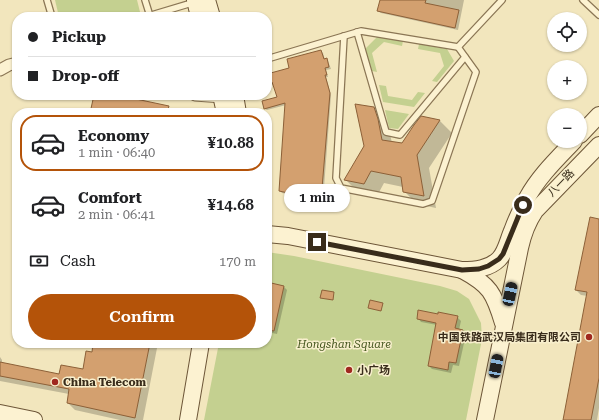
<!DOCTYPE html>
<meta charset="utf-8">
<style>
body{margin:0;font-family:"Roboto Serif","Noto Sans SC",serif;background:#f2f2f2;color:#202124;height:100vh;display:flex;flex-direction:column;font-size:15px;white-space:nowrap}
*{box-sizing:border-box;margin:0}
p{font-size:13px;color:#757577}
.icon{flex:none;width:22px;height:22px;fill:none;stroke:currentColor;stroke-width:2;stroke-linecap:round;stroke-linejoin:round}
.map{position:relative;flex:1;overflow:hidden}
.drawer{position:absolute;left:12px;top:108px;width:260px;height:240px;display:flex;flex-direction:column;background:#fff;border-radius:16px;box-shadow:0 1px 3px #0004}
.drawer>*{flex:none}
.banner{position:absolute;left:12px;top:12px;width:260px;height:88px;border-radius:16px;box-shadow:0 1px 3px #0004;display:grid;align-content:center;height:88px;padding:0 16px;background:#fff}
.fabs{position:absolute;left:547px;top:12px;display:grid;gap:8px}
.fabs a{display:grid;place-items:center;width:40px;height:40px;border-radius:50%;background:#fff;box-shadow:0 1px 3px #0004;font-size:20px}
.end{position:absolute;width:18px;height:18px;margin:-9px;border:5px solid #392c1b;background:#fff;box-shadow:0 0 0 2px #fff}
.from{border-radius:50%}
.bubble{position:absolute;height:28px;border-radius:14px;background:#fff;box-shadow:0 1px 3px #0004;font-size:13px;font-weight:600;line-height:28px;text-align:center}
.car{position:absolute;width:12px;height:24px;margin:-12px -6px;border-radius:5px;box-shadow:0 0 3px 1px #0007;background:linear-gradient(#222 24%,#8ab4d8 0 40%,#222 0 76%,#8ab4d8 0 86%,#222 0)}
.banner b{display:flex;align-items:center;gap:14px;height:38px;font-size:15px}
.banner b+b{border-top:1px solid #e0e0e0}
.banner i{width:10px;height:10px;background:#202124}
ul{padding:7px 0 0;list-style:none}
li{display:flex;align-items:center;gap:12px;height:56px;margin:0 8px 6px;padding:0 8px;border:2px solid transparent;border-radius:16px}
li div{flex:1}
li b{display:block;font-size:15px}
li em{font-style:normal;font-weight:600}
li.selected{border-color:#b45309}
li>.icon{width:36px;height:36px;stroke-width:1.5}
.pay{display:flex;align-items:center;gap:10px;height:44px;padding:0 16px;font-size:15px}
.pay p{margin-inline-start:auto}
.primary-button{display:flex;gap:8px;margin-top:auto;padding:8px 16px}
.primary-button a{flex:1;height:46px;border-radius:24px;background:#b45309;color:#fff;font-size:16px;font-weight:600;line-height:46px;text-align:center}
.map>svg:first-child{display:block}
</style>
<div class="map">
<svg width="599" height="420" viewBox="0 0 599 420">
<rect width="100%" height="100%" fill="#f2e6bd"/>
<g fill="#c4d090">
<polygon points="55,0 137,0 140,12 122,17 59,17"/>
<polygon points="378,36 403,41 402,46 384,42 372,53 377,72 372,71 365,49"/>
<polygon points="419,44 447,49 454,61 437,82 432,81 444,66 440,53 418,49"/>
<polygon points="379,85 386,86 388,96 412,100 418,92 425,93 414,107 383,102"/>
<polygon points="385,110 409,114 398,129 389,128"/>
<polygon points="267,252 294,256 440,286 457,291 469,299 481,323 482,339 466,420 204,420 219,343 267,343"/>
</g>
<g fill="#0003">
<polygon points="381,0 464,0 458,30 381,13 378,11"/>
<polygon points="321,51 323,53 325,60 327,59 328,61 331,69 326,70 328,77 326,77 331,95 323,201 282,193 280,191 286,105 267,110 265,109 278,97 274,84 267,86 267,75 291,69"/>
<polygon points="95,95 112,95 168,107 175,113 91,113"/>
<polygon points="374,108 387,121 392,143 402,145 422,117 440,121 452,133 429,168 436,208 417,204 404,191 403,187 384,183 377,196 358,192 346,180 365,146"/>
<polygon points="599,220 599,408 597,420 564,420 588,296 581,295 576,290"/>
<polygon points="267,283 283,286 287,290 277,334 267,332"/>
<polygon points="457,317 461,321 459,330 463,331 466,334 459,366 453,365 451,373 432,369 429,366 437,325 421,322 418,318"/>
<polygon points="94,343 158,343 143,420 120,420 75,410 68,403 69,394 0,381 0,357 2,360 2,364 60,375 84,371 92,353"/>
</g>
<g fill="#d3a06f" stroke="#8c6038">
<polygon points="380,0 426,0 425,3 459,10 455,28 377,11"/>
<polygon points="321,50 324,59 327,58 329,67 325,68 327,75 325,75 330,93 321,200 279,191 285,103 264,109 262,101 277,97 272,82 267,84 267,74 289,68 287,59"/>
<polygon points="94,95 117,95 169,106 167,113 90,113"/>
<polygon points="355,104 374,107 378,119 382,140 402,143 414,125 421,116 440,120 417,155 424,196 403,192 401,177 371,171 364,184 344,180 364,146"/>
<polygon points="590,217 599,219 599,378 591,420 563,420 587,292 575,290"/>
<polygon points="267,282 284,286 274,331 267,330"/>
<polygon points="322,290 334,292 333,300 320,298"/>
<polygon points="370,300 383,303 381,311 368,308"/>
<polygon points="418,310 438,314 438,312 458,316 455,328 463,330 456,363 449,362 448,370 428,366 436,323 417,319"/>
<polygon points="93,343 150,343 135,418 67,403 69,389 0,376 0,362 59,374 61,365 83,369 86,351 92,352"/>
</g>
<g fill="none" stroke-linecap="round" stroke-linejoin="round">
<g stroke="#8b7655" stroke-width="8">
<g id="service">
<polyline points="47,0 52,17"/>
<polyline points="145,0 150,16 149,17"/>
<polyline points="583,0 599,15"/>
<polyline points="145,17 195,2"/>
<polyline points="357,32 386,132 400,135 465,57"/>
<polyline points="344,36 336,178 341,188 423,204 432,201 476,72 458,47"/>
<polyline points="267,59 361,31 458,47 502,0"/>
</g>
</g>
<g stroke="#8b7655" stroke-width="13">
<g id="minor">
<polyline points="0,70 9,65 17,63"/>
<polyline points="195,95 222,97"/>
</g>
</g>
<g stroke="#6d5638" stroke-width="18">
<g id="secondary">
<polyline points="195,0 199,17"/>
<polyline points="207,0 212,17"/>
<polyline points="221,95 225,113"/>
<polyline points="235,95 238,113"/>
<polyline points="580,135 599,115"/>
<path d="M267,234L288,236L462,270C475,270 489,269 499,259C506,252 508,240 512,231C516,220 521,209 527,198C539,176 557,159 574,141"/>
<path d="M462,270C490,285 494,293 503,323"/>
<polyline points="0,413 34,420"/>
<polyline points="188,420 201,343"/>
<path d="M485,420L520,248C523,234 527,223 535,211L599,145"/>
</g>
</g>
<use href="#service" stroke="#fcf2d1" stroke-width="5.5"/>
<use href="#minor" stroke="#fcf2d1" stroke-width="11"/>
<use href="#secondary" stroke="#fcf2d1" stroke-width="16"/>
</g>
<g fill="none" stroke-linecap="round" stroke-linejoin="round">
<polyline stroke="#392c1b" stroke-width="5" points="317,242 462,270 479,269 488,266 499,259 503,254 523,205"/>
</g>
<g fill="#a0281f" stroke="#f8efcd" stroke-width="1.5">
<circle cx="589" cy="337" r="4"/>
<circle cx="349" cy="370" r="4"/>
<circle cx="55" cy="382" r="4"/>
</g>
<g text-anchor="middle" dominant-baseline="central" stroke-width="3" stroke-linejoin="round" paint-order="stroke">
<g font-size="11" fill="#392c1b" stroke="#f8efcd">
<text transform="translate(561 183) rotate(-46)">八一路</text>
</g>
<g font-size="11" font-weight="bold" fill="#392c1b" stroke="#f8efcd" text-anchor="start">
<text x="581" y="337" text-anchor="end">中国铁路武汉局集团有限公司</text>
<text x="357" y="370">小广场</text>
<text x="63" y="382">China Telecom</text>
</g>
<g font-size="11" font-style="italic" fill="#45571f" stroke="#f8efcd">
<text x="344" y="344">Hongshan Square</text>
</g>
</g>
</svg>
<div class="fabs">
<a><svg class="icon" aria-label="locate" viewBox="0 0 24 24"><circle cx="12" cy="12" r="6"/><path d="M12 2v4M12 18v4M2 12h4M18 12h4"/></svg></a>
<a>+</a>
<a>−</a>
</div>
<i class="end from" style="left:523px;top:205px"></i>
<i class="end" style="left:317px;top:242px"></i>
<div class="bubble" style="left:284px;top:184px;width:66px">1 min</div>
<i class="car" style="left:510px;top:294px;rotate:12deg"></i>
<i class="car" style="left:496px;top:366px;rotate:11deg"></i>
<div class="banner">
<b><i class="from"></i>Pickup</b>
<b><i></i>Drop-off</b>
</div>
<section class="drawer">
<ul>
<li class="selected"><svg class="icon" aria-label="car" viewBox="0 0 24 24"><path d="M5 17H2v-5l4-1 3-4h7l3 4 3 1v5h-3M9 17h6M6 11h13"/><circle cx="7" cy="17" r="2"/><circle cx="17" cy="17" r="2"/></svg><div><b>Economy</b><p>1 min · 06:40</p></div><em>¥10.88</em></li>
<li><svg class="icon" aria-label="car" viewBox="0 0 24 24"><path d="M5 17H2v-5l4-1 3-4h7l3 4 3 1v5h-3M9 17h6M6 11h13"/><circle cx="7" cy="17" r="2"/><circle cx="17" cy="17" r="2"/></svg><div><b>Comfort</b><p>2 min · 06:41</p></div><em>¥14.68</em></li>
</ul>
<div class="pay"><svg class="icon" aria-label="cash" viewBox="0 0 24 24"><path d="M3 7h18v10H3z"/><circle cx="12" cy="12" r="2"/></svg>Cash<p>170 m</p></div>
<div class="primary-button"><a>Confirm</a></div>
</section>
</div>
